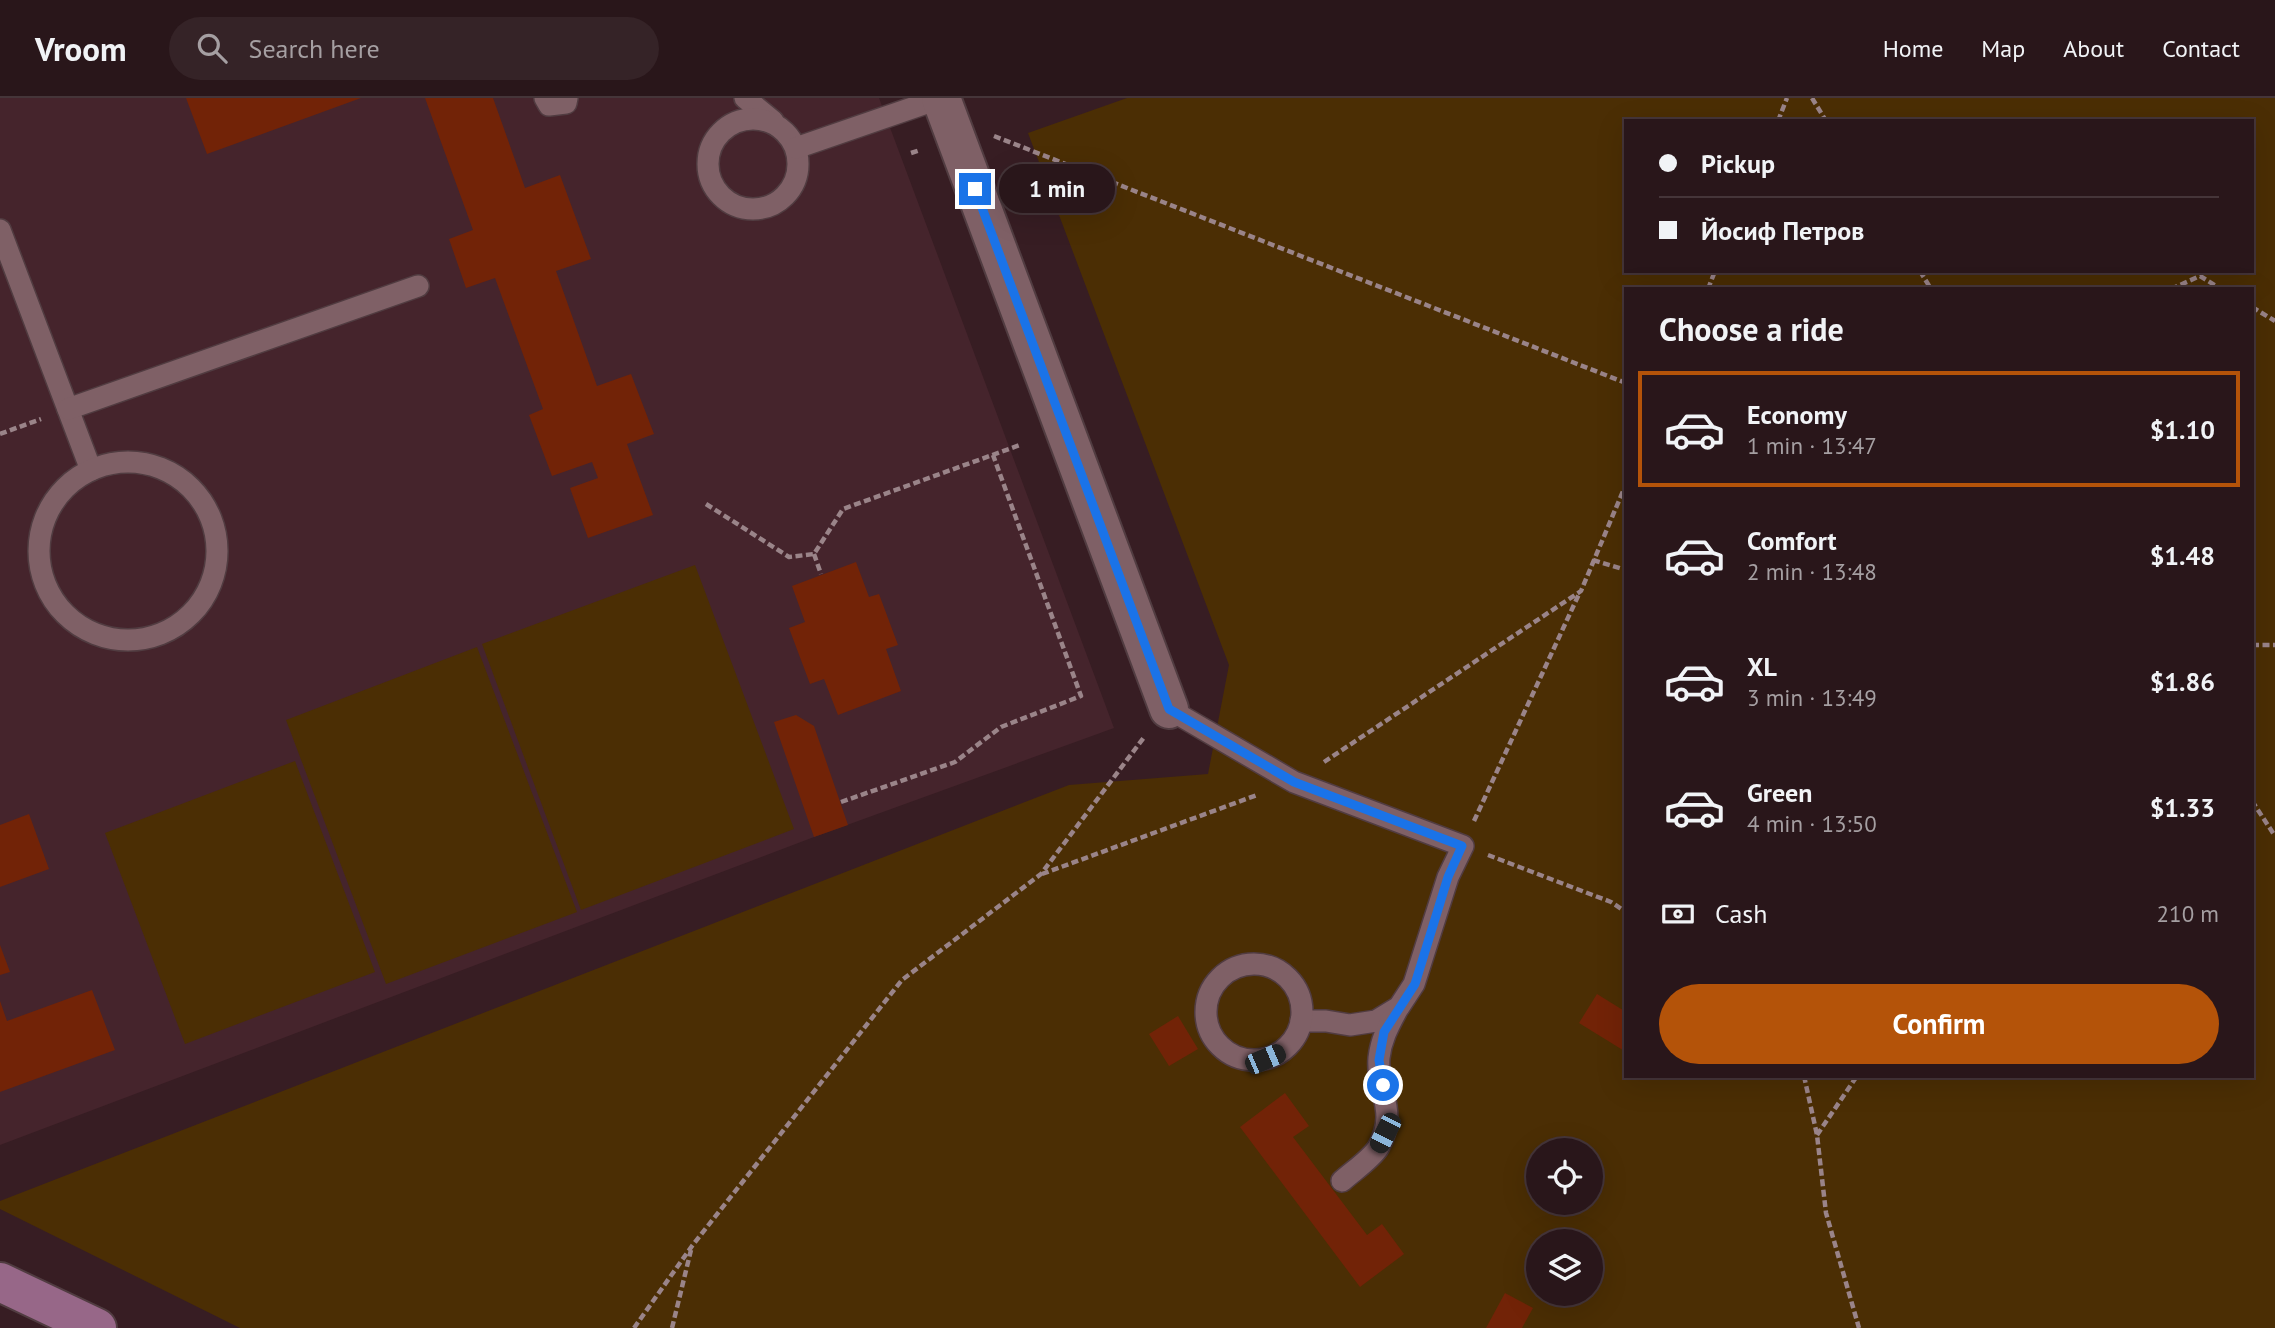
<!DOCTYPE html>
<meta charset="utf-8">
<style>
body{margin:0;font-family:"PT Sans",sans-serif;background:#352327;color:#f1f3f6;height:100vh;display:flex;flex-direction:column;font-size:26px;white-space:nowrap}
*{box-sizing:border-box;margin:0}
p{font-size:23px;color:#a59fa2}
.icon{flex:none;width:38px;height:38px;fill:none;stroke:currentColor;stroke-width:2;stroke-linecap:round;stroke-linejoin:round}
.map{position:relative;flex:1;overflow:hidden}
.panel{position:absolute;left:1624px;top:189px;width:630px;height:791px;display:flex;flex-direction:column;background:#29161a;border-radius:0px;box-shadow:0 7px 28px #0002,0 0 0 2px #453539}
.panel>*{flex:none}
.guide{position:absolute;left:1624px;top:21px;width:630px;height:154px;border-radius:0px;box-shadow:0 7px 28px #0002,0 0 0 2px #453539;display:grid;align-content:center;height:154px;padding:0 35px;background:#29161a}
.controls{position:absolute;left:1526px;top:1040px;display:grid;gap:14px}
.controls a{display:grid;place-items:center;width:77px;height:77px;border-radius:50%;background:#29161a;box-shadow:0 7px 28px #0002,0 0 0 2px #453539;font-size:35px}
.end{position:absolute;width:32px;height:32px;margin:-16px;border:9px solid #1a73e8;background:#fff;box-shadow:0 0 0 4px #fff}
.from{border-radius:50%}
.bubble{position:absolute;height:49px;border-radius:24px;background:#29161a;box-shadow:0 7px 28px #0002,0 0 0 2px #453539;font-size:23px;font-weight:600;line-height:49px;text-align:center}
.car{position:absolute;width:21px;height:42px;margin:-21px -10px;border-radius:9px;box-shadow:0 0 5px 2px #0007;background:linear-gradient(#222 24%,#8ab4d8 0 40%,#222 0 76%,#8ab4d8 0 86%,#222 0)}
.guide b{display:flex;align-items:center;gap:24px;height:66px;font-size:26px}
.guide b+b{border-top:2px solid #453539}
.guide i{width:18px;height:18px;background:#f1f3f6}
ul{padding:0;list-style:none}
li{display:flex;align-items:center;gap:21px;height:116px;margin:0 14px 10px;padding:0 21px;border:4px solid transparent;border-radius:0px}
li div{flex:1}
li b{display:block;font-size:26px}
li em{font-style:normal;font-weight:600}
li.on{border-color:#b45309}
li>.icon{width:63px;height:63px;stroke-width:1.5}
h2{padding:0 35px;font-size:32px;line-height:84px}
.pay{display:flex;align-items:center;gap:18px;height:77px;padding:0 35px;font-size:26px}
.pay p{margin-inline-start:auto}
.primary-button{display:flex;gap:14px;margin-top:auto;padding:14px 35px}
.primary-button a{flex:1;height:80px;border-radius:42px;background:#b45309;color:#fff;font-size:28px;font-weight:600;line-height:80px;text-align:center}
header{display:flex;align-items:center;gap:42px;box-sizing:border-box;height:98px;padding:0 35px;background:#29161a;border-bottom:2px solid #453539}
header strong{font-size:33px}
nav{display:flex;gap:38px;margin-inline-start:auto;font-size:24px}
.search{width:490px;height:63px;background:#352327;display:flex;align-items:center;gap:18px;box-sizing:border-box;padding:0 24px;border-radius:38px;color:#a59fa2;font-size:26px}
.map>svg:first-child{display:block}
</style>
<header>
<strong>Vroom</strong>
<div class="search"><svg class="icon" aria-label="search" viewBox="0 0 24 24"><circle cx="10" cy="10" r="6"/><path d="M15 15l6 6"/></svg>Search here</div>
<nav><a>Home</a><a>Map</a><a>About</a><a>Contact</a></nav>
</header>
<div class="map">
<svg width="2275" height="1230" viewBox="0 0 2275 1230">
<rect width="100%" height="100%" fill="#371d23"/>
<polygon fill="#45242c" points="0,0 879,0 1114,630 814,739 0,1047"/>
<g fill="#4b2e04" fill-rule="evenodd">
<path d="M1127,0H2275V1230H240L0,1111V1103L1069,687L1208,676L1229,567L1028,35ZM1626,23H2252V173H1626ZM1626,191H2252V978H1626ZM1538,1052H1591V1104H1538ZM1538,1143H1591V1195H1538Z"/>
<polygon points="695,467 794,731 581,812 482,546"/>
<polygon points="477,549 577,814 386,886 286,622"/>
<polygon points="295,663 375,874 185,946 105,735"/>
</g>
<g fill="#722307">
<polygon points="186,0 361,0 207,56"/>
<polygon points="425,0 493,0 525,90 560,77 591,161 556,173 597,288 631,276 654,336 627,346 653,417 588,440 570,390 598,380 592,364 552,378 529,317 543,311 495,180 466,190 449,141 473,132"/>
<polygon points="856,464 869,499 879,496 898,547 886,551 901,593 838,617 824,581 810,586 789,530 805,524 792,488"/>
<polygon points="796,617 814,628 848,727 814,739 774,624"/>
<polygon points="29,716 49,771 0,789 0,727"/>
<polygon points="0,847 10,874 0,877"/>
<polygon points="92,892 115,952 0,994 0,903 7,923"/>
<polygon points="1597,896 1626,914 1626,954 1579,925"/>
<polygon points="1178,918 1198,951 1169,968 1149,936"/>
<polygon points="1285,995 1309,1028 1293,1039 1367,1137 1382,1126 1404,1156 1360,1189 1240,1029"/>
<polygon points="1505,1195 1533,1210 1522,1230 1486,1230"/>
</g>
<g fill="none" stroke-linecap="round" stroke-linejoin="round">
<g stroke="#513c41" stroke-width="24">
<g id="lane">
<polyline points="545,0 549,7 566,5 567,0"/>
<polyline points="745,0 773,23"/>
<circle cx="753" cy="66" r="45"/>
<polyline points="796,50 941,0"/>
<polyline points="0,132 91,372"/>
<polyline points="68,311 418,188"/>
<circle cx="128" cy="453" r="89"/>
<polyline points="1169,611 1294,684 1463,748 1448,779 1414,886 1399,909 1376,923 1350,927 1326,923 1301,923"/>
<circle cx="1254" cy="914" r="48"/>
<path d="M1342,1083C1353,1073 1370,1062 1378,1050C1399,1013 1376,993 1379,960C1381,941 1389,927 1398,910"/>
</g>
</g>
<g stroke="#513c41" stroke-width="42">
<polyline id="street" points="941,0 1169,611"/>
</g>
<g stroke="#513c41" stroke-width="42">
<polyline id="primary" points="0,1184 97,1230"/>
</g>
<g stroke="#9a8489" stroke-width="4.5" stroke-dasharray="7 3.5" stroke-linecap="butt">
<polyline points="1812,0 1826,23"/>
<polyline points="1778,23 1787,0"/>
<polyline points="994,38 1626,285"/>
<polyline points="911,55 920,52"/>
<polyline points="1920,173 1931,191"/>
<polyline points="1708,191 1715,173"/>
<polyline points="2171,191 2200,178 2221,191"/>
<polyline points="2252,209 2275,223"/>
<polyline points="0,336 41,321"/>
<polyline points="706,406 789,459 814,456 843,411 1020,347"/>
<polyline points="814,456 821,476"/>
<polyline points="1593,462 1626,472"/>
<polyline points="2252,547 2275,547"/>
<polyline points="1324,664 1581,493 1626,386"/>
<polyline points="2252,703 2275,738"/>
<polyline points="841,704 955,664 1001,629 1081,598 993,357"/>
<polyline points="1474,723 1579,496"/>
<polyline points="1488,757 1611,804 1626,814"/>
<polyline points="1042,776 1257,697"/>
<polyline points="1804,978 1817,1037 1826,1115 1859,1230"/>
<polyline points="1817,1037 1857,978"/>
<polyline points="634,1230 692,1148 902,882 1041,776 1145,638"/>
<polyline points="672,1230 691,1152"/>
</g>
<use href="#lane" stroke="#7f6066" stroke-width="21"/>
<use href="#street" stroke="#7f6066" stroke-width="38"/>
<use href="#primary" stroke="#976788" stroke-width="38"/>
</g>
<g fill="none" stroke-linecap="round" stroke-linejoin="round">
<polyline stroke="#1a73e8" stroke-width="9" points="975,91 1169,611 1294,684 1462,748 1448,779 1415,886 1384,934 1379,962 1383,987"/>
</g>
</svg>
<div class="controls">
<a><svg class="icon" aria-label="locate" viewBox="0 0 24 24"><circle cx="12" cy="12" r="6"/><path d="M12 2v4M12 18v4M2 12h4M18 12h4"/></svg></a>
<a><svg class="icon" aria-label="layers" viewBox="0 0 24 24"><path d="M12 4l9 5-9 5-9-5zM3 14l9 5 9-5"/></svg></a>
</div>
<i class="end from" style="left:1383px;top:987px"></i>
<i class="end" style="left:975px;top:91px"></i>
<div class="bubble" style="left:999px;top:66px;width:116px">1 min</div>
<i class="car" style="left:1265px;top:961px;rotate:67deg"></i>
<i class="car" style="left:1385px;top:1035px;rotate:207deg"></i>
<div class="guide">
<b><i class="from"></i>Pickup</b>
<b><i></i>Йосиф Петров</b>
</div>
<section class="panel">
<h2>Choose a ride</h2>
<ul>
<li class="on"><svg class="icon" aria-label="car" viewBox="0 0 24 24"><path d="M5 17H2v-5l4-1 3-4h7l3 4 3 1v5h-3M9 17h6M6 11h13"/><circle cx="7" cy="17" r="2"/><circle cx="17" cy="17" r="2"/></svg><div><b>Economy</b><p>1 min · 13:47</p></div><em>$1.10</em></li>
<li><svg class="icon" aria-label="car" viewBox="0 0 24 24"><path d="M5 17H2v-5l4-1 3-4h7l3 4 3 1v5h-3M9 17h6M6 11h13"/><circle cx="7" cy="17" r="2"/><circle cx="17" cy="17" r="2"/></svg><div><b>Comfort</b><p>2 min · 13:48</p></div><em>$1.48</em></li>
<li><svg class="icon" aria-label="car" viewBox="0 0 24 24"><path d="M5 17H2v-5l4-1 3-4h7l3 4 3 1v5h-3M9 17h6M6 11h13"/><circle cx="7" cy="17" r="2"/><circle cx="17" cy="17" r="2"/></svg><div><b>XL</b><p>3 min · 13:49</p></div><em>$1.86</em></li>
<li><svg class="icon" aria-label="car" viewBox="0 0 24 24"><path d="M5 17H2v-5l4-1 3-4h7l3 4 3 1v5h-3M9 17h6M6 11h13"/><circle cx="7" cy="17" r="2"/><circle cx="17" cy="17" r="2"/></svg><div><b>Green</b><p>4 min · 13:50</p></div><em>$1.33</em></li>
</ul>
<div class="pay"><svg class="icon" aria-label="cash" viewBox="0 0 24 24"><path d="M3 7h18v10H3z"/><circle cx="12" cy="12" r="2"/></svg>Cash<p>210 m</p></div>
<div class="primary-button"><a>Confirm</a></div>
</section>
</div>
